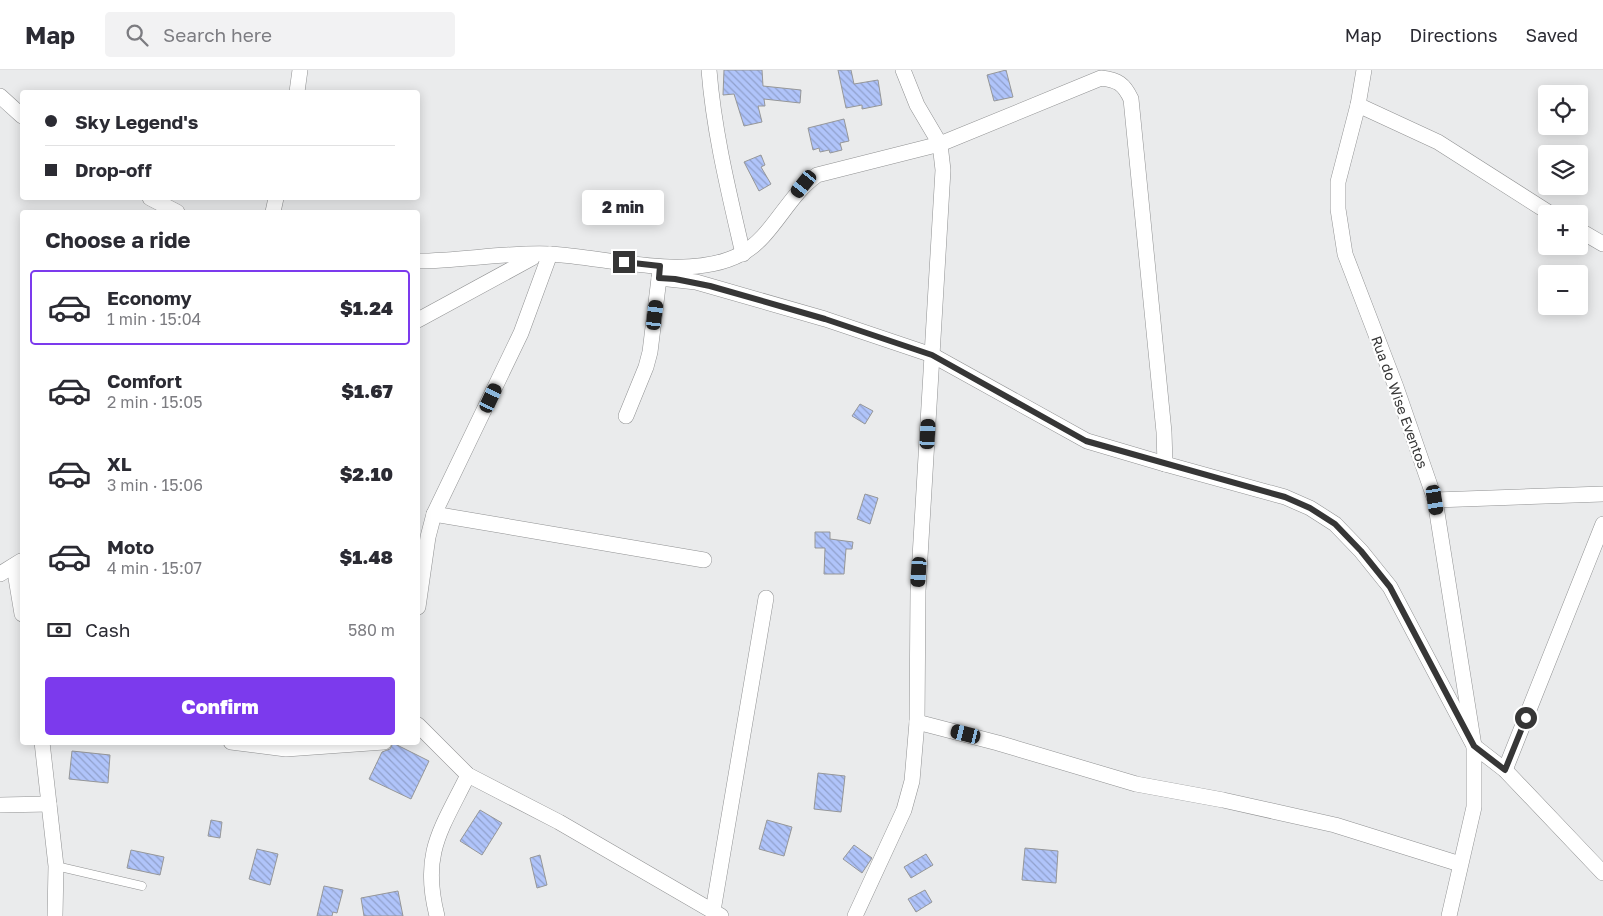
<!DOCTYPE html>
<meta charset="utf-8">
<style>
body{margin:0;font-family:"Golos Text",sans-serif;background:#f2f2f3;color:#2b2b33;height:100vh;display:flex;flex-direction:column;font-size:19px;white-space:nowrap}
*{box-sizing:border-box;margin:0}
p{font-size:16px;color:#7c7c81}
.icon{flex:none;width:28px;height:28px;fill:none;stroke:currentColor;stroke-width:2;stroke-linecap:round;stroke-linejoin:round}
.map{position:relative;flex:1;overflow:hidden}
.panel{position:absolute;left:20px;top:140px;width:400px;height:535px;display:flex;flex-direction:column;background:#fff;border-radius:5px;box-shadow:0 2px 12px #0003}
.panel>*{flex:none}
.guide{position:absolute;left:20px;top:20px;width:400px;height:110px;border-radius:5px;box-shadow:0 2px 12px #0003;display:grid;align-content:center;height:110px;padding:0 25px;background:#fff}
.buttons{position:absolute;left:1538px;top:15px;display:grid;gap:10px}
.buttons a{display:grid;place-items:center;width:50px;height:50px;border-radius:5px;background:#fff;box-shadow:0 2px 12px #0003;font-size:25px}
.end{position:absolute;width:22px;height:22px;margin:-11px;border:6px solid #363636;background:#fff;box-shadow:0 0 0 2px #fff}
.from{border-radius:50%}
.bubble{position:absolute;height:35px;border-radius:5px;background:#fff;box-shadow:0 2px 12px #0003;font-size:16px;font-weight:800;line-height:35px;text-align:center}
.car{position:absolute;width:15px;height:30px;margin:-15px -8px;border-radius:6px;box-shadow:0 0 4px 1px #0007;background:linear-gradient(#222 24%,#8ab4d8 0 40%,#222 0 76%,#8ab4d8 0 86%,#222 0)}
.guide b{display:flex;align-items:center;gap:18px;height:48px;font-size:19px}
.guide b+b{border-top:1px solid #e1e1e2}
.guide i{width:12px;height:12px;background:#2b2b33}
ul{padding:0;list-style:none}
li{display:flex;align-items:center;gap:15px;height:75px;margin:0 10px 8px;padding:0 15px;border:2px solid transparent;border-radius:5px}
li div{flex:1}
li b{display:block;font-size:19px}
li em{font-style:normal;font-weight:800}
li.current{border-color:#7c3aed}
li>.icon{width:45px;height:45px;stroke-width:1.5}
h2{padding:0 25px;font-size:22px;line-height:60px}
.pay{display:flex;align-items:center;gap:12px;height:55px;padding:0 25px;font-size:19px}
.pay p{margin-inline-start:auto}
.action{display:flex;gap:10px;margin-top:auto;padding:10px 25px}
.action a{flex:1;height:58px;border-radius:5px;background:#7c3aed;color:#fff;font-size:20px;font-weight:800;line-height:58px;text-align:center}
header{display:flex;align-items:center;gap:30px;box-sizing:border-box;height:70px;padding:0 25px;background:#fff;border-bottom:1px solid #e1e1e2}
header strong{font-size:24px}
nav{display:flex;gap:28px;margin-inline-start:auto;font-size:18px}
.search{width:350px;height:45px;background:#f2f2f3;display:flex;align-items:center;gap:12px;box-sizing:border-box;padding:0 18px;border-radius:5px;color:#7c7c81;font-size:19px}
.map>svg:first-child{display:block}
</style>
<header>
<strong>Map</strong>
<div class="search"><svg class="icon" aria-label="search" viewBox="0 0 24 24"><circle cx="10" cy="10" r="6"/><path d="M15 15l6 6"/></svg>Search here</div>
<nav><a>Map</a><a>Directions</a><a>Saved</a></nav>
</header>
<div class="map">
<svg width="1603" height="846" viewBox="0 0 1603 846">
<defs>
<pattern id="building-back-hatch" width="6" height="6" patternUnits="userSpaceOnUse" patternTransform="scale(1.25)"><rect width="6" height="6" fill="#b0c4fa"/><path d="M-1 5l2 2M0 0l6 6M5-1l2 2" fill="none" stroke="#90a0cb"/></pattern>
</defs>
<rect width="100%" height="100%" fill="#eaebec"/>
<g fill="url(#building-back-hatch)" stroke="#969798">
<polygon points="724,0 762,0 763,16 801,20 800,33 764,29 765,36 758,36 762,52 744,56 734,24 723,25"/>
<polygon points="838,0 851,0 854,14 878,10 882,35 862,39 862,35 846,38"/>
<polygon points="1006,0 1013,27 994,31 987,5"/>
<polygon points="844,49 849,71 840,73 842,80 830,83 829,80 820,82 819,78 813,80 808,58"/>
<polygon points="761,85 765,95 761,97 771,114 759,121 744,92"/>
<polygon points="860,334 873,341 865,354 852,346"/>
<polygon points="865,424 878,428 870,454 857,449"/>
<polygon points="815,462 830,462 830,469 853,472 852,479 846,479 844,504 824,504 825,478 815,478"/>
<polygon points="393,673 429,691 411,729 369,709 382,682 390,679"/>
<polygon points="72,681 110,685 108,713 69,709"/>
<polygon points="818,703 845,706 841,742 814,739"/>
<polygon points="480,740 502,753 482,785 460,771"/>
<polygon points="211,750 222,752 220,768 208,766"/>
<polygon points="767,750 792,757 784,786 759,779"/>
<polygon points="854,775 872,788 862,803 843,789"/>
<polygon points="1025,778 1058,781 1056,813 1022,810"/>
<polygon points="257,779 278,784 270,815 249,809"/>
<polygon points="131,780 164,787 160,805 127,798"/>
<polygon points="926,784 933,795 911,808 904,797"/>
<polygon points="540,785 547,815 537,818 530,788"/>
<polygon points="324,816 343,820 337,843 333,842 332,846 317,846"/>
<polygon points="925,820 932,832 916,842 908,829"/>
<polygon points="398,821 403,846 364,846 361,828"/>
</g>
<g fill="none" stroke-linecap="round" stroke-linejoin="round">
<g stroke="#909192" stroke-width="9">
<polyline id="lane" points="56,796 142,816"/>
</g>
<g stroke="#909192" stroke-width="16">
<g id="street">
<path d="M709,0C714,63 729,123 743,184"/>
<polyline points="1364,0 1358,35 1338,112 1338,139 1345,184 1396,317 1435,430 1474,676 1474,737 1449,846"/>
<polyline points="297,22 300,0"/>
<polyline points="0,26 22,46"/>
<polyline points="1358,35 1438,72 1551,144"/>
<polyline points="150,128 177,142"/>
<polyline points="273,142 276,128"/>
<polyline points="1579,160 1603,174"/>
<path d="M418,191C462,191 506,182 550,184C607,187 689,212 741,184C772,168 787,126 817,105L940,74L1101,8C1118,10 1124,14 1131,29L1164,362L1165,394L1285,427L1310,438L1335,454L1361,481L1390,517L1474,676L1505,700L1603,803"/>
<polyline points="659,208 696,212 825,249 932,285 1087,371 1165,394"/>
<polyline points="418,250 532,188"/>
<polyline points="626,346 646,297 650,282 660,200"/>
<polyline points="1435,430 1603,424"/>
<polyline points="434,444 704,490"/>
<polyline points="14,496 22,544"/>
<polyline points="0,504 21,491"/>
<polyline points="418,537 428,467 434,444 521,263 550,184"/>
<polyline points="917,652 998,673 1136,714 1223,730 1335,755 1460,794"/>
<polyline points="418,655 468,705 559,752 721,846"/>
<polyline points="42,672 56,796 55,846"/>
<polyline points="231,672 286,679 384,672"/>
<polyline points="1505,700 1603,454"/>
<polyline points="0,735 49,734"/>
<polyline points="713,841 766,528"/>
<path d="M437,846C421,783 441,760 468,705"/>
<polyline points="855,846 904,740 912,711 917,652 918,521 943,100 940,74 917,35 903,0"/>
</g>
</g>
<use href="#lane" stroke="#fff" stroke-width="8"/>
<use href="#street" stroke="#fff" stroke-width="15"/>
</g>
<g fill="none" stroke-linecap="round" stroke-linejoin="round">
<polyline stroke="#363636" stroke-width="6" points="624,192 660,196 659,208 675,209 710,216 825,249 932,285 1086,371 1285,427 1310,438 1335,454 1361,481 1390,517 1474,676 1505,700 1526,648"/>
</g>
<g text-anchor="middle" dominant-baseline="central" stroke-width="4.5" stroke-linejoin="round" paint-order="stroke">
<g font-size="14" fill="#363636" stroke="#fff">
<text transform="translate(1400 332) rotate(70)">Rua do Wise Eventos</text>
</g>
</g>
</svg>
<div class="buttons">
<a><svg class="icon" aria-label="locate" viewBox="0 0 24 24"><circle cx="12" cy="12" r="6"/><path d="M12 2v4M12 18v4M2 12h4M18 12h4"/></svg></a>
<a><svg class="icon" aria-label="layers" viewBox="0 0 24 24"><path d="M12 4l9 5-9 5-9-5zM3 14l9 5 9-5"/></svg></a>
<a>+</a>
<a>−</a>
</div>
<i class="end from" style="left:1526px;top:648px"></i>
<i class="end" style="left:624px;top:192px"></i>
<div class="bubble" style="left:582px;top:120px;width:82px">2 min</div>
<i class="car" style="left:804px;top:114px;rotate:219deg"></i>
<i class="car" style="left:655px;top:245px;rotate:7deg"></i>
<i class="car" style="left:491px;top:328px;rotate:25deg"></i>
<i class="car" style="left:928px;top:364px;rotate:3deg"></i>
<i class="car" style="left:1435px;top:430px;rotate:171deg"></i>
<i class="car" style="left:919px;top:502px;rotate:184deg"></i>
<i class="car" style="left:966px;top:664px;rotate:284deg"></i>
<div class="guide">
<b><i class="from"></i>Sky Legend's</b>
<b><i></i>Drop-off</b>
</div>
<section class="panel">
<h2>Choose a ride</h2>
<ul>
<li class="current"><svg class="icon" aria-label="car" viewBox="0 0 24 24"><path d="M5 17H2v-5l4-1 3-4h7l3 4 3 1v5h-3M9 17h6M6 11h13"/><circle cx="7" cy="17" r="2"/><circle cx="17" cy="17" r="2"/></svg><div><b>Economy</b><p>1 min · 15:04</p></div><em>$1.24</em></li>
<li><svg class="icon" aria-label="car" viewBox="0 0 24 24"><path d="M5 17H2v-5l4-1 3-4h7l3 4 3 1v5h-3M9 17h6M6 11h13"/><circle cx="7" cy="17" r="2"/><circle cx="17" cy="17" r="2"/></svg><div><b>Comfort</b><p>2 min · 15:05</p></div><em>$1.67</em></li>
<li><svg class="icon" aria-label="car" viewBox="0 0 24 24"><path d="M5 17H2v-5l4-1 3-4h7l3 4 3 1v5h-3M9 17h6M6 11h13"/><circle cx="7" cy="17" r="2"/><circle cx="17" cy="17" r="2"/></svg><div><b>XL</b><p>3 min · 15:06</p></div><em>$2.10</em></li>
<li><svg class="icon" aria-label="car" viewBox="0 0 24 24"><path d="M5 17H2v-5l4-1 3-4h7l3 4 3 1v5h-3M9 17h6M6 11h13"/><circle cx="7" cy="17" r="2"/><circle cx="17" cy="17" r="2"/></svg><div><b>Moto</b><p>4 min · 15:07</p></div><em>$1.48</em></li>
</ul>
<div class="pay"><svg class="icon" aria-label="cash" viewBox="0 0 24 24"><path d="M3 7h18v10H3z"/><circle cx="12" cy="12" r="2"/></svg>Cash<p>580 m</p></div>
<div class="action"><a>Confirm</a></div>
</section>
</div>
